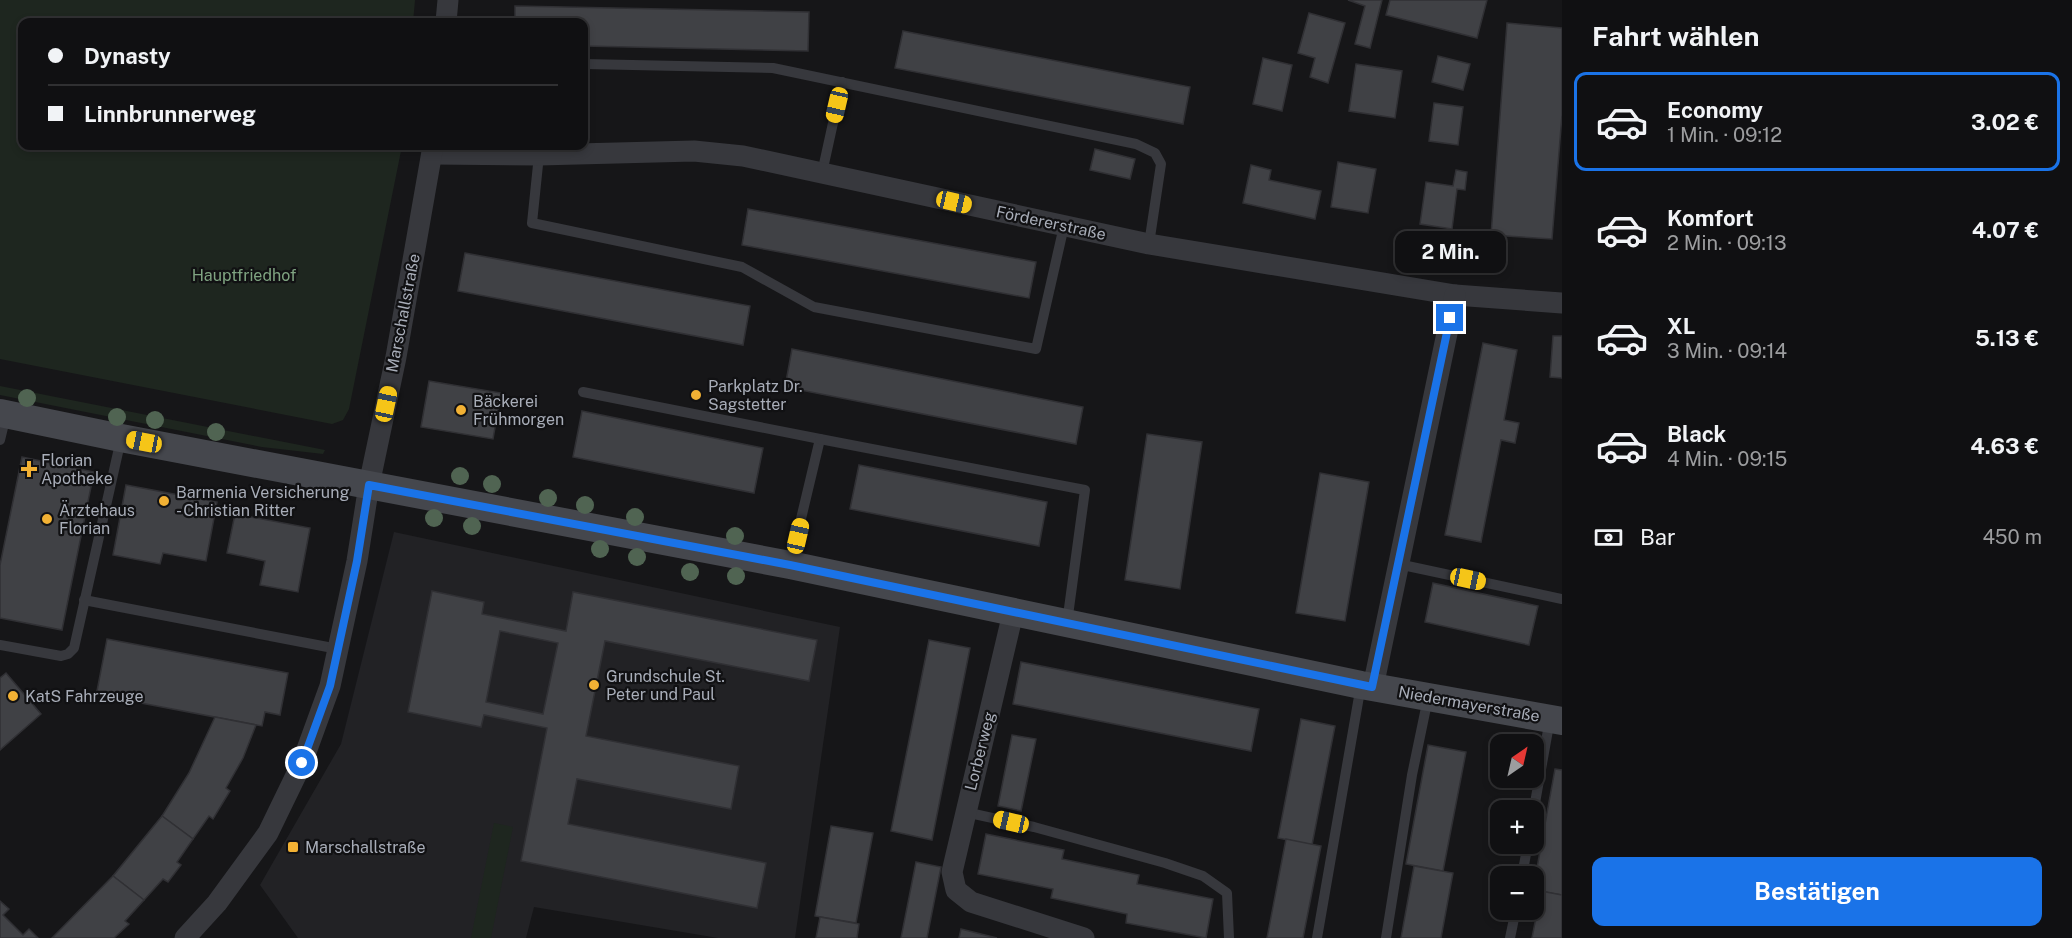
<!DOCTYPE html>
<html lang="de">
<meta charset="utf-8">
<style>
body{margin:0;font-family:"Public Sans",sans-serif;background:#19191b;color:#f1f3f6;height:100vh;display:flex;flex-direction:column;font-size:22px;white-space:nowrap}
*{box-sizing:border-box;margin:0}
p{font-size:20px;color:#9c9d9f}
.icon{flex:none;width:33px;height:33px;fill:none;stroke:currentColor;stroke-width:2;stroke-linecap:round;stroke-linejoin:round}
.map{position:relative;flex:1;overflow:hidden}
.drawer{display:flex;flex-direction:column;background:#101012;width:510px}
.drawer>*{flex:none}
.guide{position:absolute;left:18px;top:18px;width:570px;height:132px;border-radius:12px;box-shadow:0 3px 9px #0003,0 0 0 2px #303032;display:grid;align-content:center;height:132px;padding:0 30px;background:#101012}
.needle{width:39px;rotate:34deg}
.buttons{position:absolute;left:1490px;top:734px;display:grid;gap:12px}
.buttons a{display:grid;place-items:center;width:54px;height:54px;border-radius:12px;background:#101012;box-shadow:0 3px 9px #0003,0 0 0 2px #303032;font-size:30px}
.end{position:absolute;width:27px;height:27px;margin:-14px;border:8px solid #1a73e8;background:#fff;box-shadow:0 0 0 3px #fff}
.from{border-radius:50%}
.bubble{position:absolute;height:42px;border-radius:12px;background:#101012;box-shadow:0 3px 9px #0003,0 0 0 2px #303032;font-size:20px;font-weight:700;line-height:42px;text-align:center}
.car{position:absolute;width:18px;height:36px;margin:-18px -9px;border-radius:8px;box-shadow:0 0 4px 2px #0007;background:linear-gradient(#f5c518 24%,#345 0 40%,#f5c518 0 76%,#345 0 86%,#f5c518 0)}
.guide b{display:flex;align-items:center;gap:21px;height:57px;font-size:22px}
.guide b+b{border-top:2px solid #303032}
.guide i{width:15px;height:15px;background:#f1f3f6}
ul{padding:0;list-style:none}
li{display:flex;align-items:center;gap:18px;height:99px;margin:0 12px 9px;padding:0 18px;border:3px solid transparent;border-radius:12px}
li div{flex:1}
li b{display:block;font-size:22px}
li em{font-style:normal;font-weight:700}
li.active{border-color:#1a73e8}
li>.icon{width:54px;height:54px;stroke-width:1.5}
h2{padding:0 30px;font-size:27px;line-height:72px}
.pay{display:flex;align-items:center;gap:15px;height:66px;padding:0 30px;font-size:22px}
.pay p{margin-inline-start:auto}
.cta{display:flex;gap:12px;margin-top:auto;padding:12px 30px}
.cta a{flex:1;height:69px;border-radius:12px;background:#1a73e8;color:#fff;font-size:24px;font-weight:700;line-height:69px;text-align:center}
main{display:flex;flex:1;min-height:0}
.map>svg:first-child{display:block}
</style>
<main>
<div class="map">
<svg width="1562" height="938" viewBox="0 0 1562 938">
<rect width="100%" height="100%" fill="#161618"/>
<polygon fill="#222225" points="394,532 840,627 795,938 718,938 534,907 526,938 298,938 260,885 341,744"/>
<g fill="#1e261f">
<polygon points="0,0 415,0 413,22 22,22 22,146 402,146 349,409 343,420 332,424 0,359"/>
<polygon points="0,386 325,450 323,454 262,447 0,395"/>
<polygon points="494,823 513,827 491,938 471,938"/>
</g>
<g fill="#404145" stroke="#303034" stroke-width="1.5" fill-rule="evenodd">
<polygon points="1348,0 1382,0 1370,48 1355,44 1365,6"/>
<polygon points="1390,0 1487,0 1477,38 1386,15"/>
<polygon points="515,6 809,12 808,51 584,46 584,22 515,22"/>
<polygon points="1309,13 1345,23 1328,83 1310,77 1315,58 1298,53"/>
<polygon points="1507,23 1562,28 1562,115 1552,239 1491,235"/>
<polygon points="903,31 1190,87 1183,124 895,68"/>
<polygon points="1438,56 1470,64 1463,90 1432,82"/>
<polygon points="1263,58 1292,65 1282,111 1253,104"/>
<polygon points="1356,64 1402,71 1395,118 1349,111"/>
<polygon points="1434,103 1463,107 1458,145 1429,141"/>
<polygon points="1095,149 1135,159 1130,179 1090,170"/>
<polygon points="1338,162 1376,169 1368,213 1331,207"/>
<polygon points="1251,165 1271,170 1269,180 1321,191 1315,219 1243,203"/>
<polygon points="1456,170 1467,172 1465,190 1457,189 1452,229 1420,224 1426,182 1453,186"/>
<polygon points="748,209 1036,262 1029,298 742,245"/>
<polygon points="465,253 750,306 743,345 458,291"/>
<polygon points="1553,336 1562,336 1562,378 1550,377"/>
<polygon points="1483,343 1517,350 1504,420 1519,423 1515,443 1501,440 1481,542 1445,535"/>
<polygon points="792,349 1083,407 1076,444 785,387"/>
<polygon points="429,381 501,393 493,439 421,427"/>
<polygon points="582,411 763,448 754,493 573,457"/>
<polygon points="1147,434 1202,442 1180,589 1125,580"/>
<polygon points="22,457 94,472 62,630 0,618 0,565"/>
<polygon points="859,465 1047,502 1039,546 850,509"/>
<polygon points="1320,473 1369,482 1345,621 1296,613"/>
<polygon points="126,485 217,502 206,561 163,553 160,564 113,555"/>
<polygon points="235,514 310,528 298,592 260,585 265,561 227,553"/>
<polygon points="1433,583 1538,606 1529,645 1425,622"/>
<path d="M432,591L484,602L482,614L566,631L573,592L817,640L809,681L605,641L586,736L739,766L731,809L577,779L568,824L766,863L757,908L521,861L547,728L484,715L481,727L408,712ZM500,631L558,643L543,714L486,702Z"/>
<polygon points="107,639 288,673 280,715 265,712 262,726 109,697 110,694 97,691"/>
<polygon points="929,640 970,648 932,840 891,831"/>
<polygon points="1021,662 1259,709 1251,751 1013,704"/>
<polygon points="6,673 41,714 0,750 0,678"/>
<polygon points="215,717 256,725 243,758 226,788 230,791 213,819 209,816 193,839 162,816 189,773"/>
<polygon points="1301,719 1335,726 1312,845 1278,838"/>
<polygon points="1012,735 1036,739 1021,811 998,806"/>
<polygon points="1428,745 1466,752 1443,871 1406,864"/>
<polygon points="1555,769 1562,770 1562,895 1533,890"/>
<polygon points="162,816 193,839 177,862 181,865 168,882 163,879 144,900 113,876"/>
<polygon points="831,826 873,833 856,923 815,916"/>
<polygon points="986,834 1064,850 1062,859 1139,875 1137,884 1213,899 1206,938 1126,923 1127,914 1051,898 1053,889 978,874"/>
<polygon points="1286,839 1321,846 1303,938 1267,938"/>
<polygon points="916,862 941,867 927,938 901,938"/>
<polygon points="1414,866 1453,873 1441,938 1401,938"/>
<polygon points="113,876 144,900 125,921 129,924 114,938 52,938"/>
<polygon points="1541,891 1562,895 1562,938 1532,938"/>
<polygon points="0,901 9,909 3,915 23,935 29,929 38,938 0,938"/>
<polygon points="820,917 859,924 857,938 816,938"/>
<polygon points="961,929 997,938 959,938"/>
</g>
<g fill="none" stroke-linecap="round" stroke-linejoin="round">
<g stroke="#37383d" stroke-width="10">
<polyline points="584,64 773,68 1136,144 1155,153 1161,164 1149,244"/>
<polyline points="539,155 532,223 742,267 814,307 1036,349 1064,226"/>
<polyline points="822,173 842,82"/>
<polyline points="583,392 820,439 790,565"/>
<polyline points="820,439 1085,490 1067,623"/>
<polyline points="0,440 6,415"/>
<polyline points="1398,564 1562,599"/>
<polyline points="84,600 338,649"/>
<polyline points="0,645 61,656 68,654 74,648 121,439"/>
<polyline points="965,812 1034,827 1165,863 1203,876 1227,893 1229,938"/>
<polyline points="1533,814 1550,719"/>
<polyline points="1522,876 1528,843"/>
<polyline points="1317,938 1361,685"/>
<polyline points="1386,938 1412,775 1428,698"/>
<polyline points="1510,938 1516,909"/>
</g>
<g stroke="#37383d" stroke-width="21">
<polyline points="446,22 448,0"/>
<polyline points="432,154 539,155 694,151 743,156 1149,244 1455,295 1562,303"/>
<polyline points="1013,613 952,872 956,890 971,902 1084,938"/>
<polyline points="1373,687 1455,295"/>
<polyline points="185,938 217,903 268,833 302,763 330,686 357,561 369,485 396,357 433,146"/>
</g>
<polyline stroke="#45474d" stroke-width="28" points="0,413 121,438 790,565 1361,685 1562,721"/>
</g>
<g fill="#506452">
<circle cx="27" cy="398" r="9"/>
<circle cx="117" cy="417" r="9"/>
<circle cx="155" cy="420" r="9"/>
<circle cx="216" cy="432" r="9"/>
<circle cx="460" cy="476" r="9"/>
<circle cx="492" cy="484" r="9"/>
<circle cx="548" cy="498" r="9"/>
<circle cx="585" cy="505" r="9"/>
<circle cx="635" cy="517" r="9"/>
<circle cx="434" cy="518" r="9"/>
<circle cx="472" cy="526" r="9"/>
<circle cx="735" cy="536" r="9"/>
<circle cx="600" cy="549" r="9"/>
<circle cx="637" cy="557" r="9"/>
<circle cx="690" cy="572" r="9"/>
<circle cx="736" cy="576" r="9"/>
</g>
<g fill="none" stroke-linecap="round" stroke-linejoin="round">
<polyline stroke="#1a73e8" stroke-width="8" points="302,763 330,686 357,561 369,485 790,565 1372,687 1450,318"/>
</g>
<g fill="#f2b134" stroke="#111113" stroke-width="2">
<circle cx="696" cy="395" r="6"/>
<circle cx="461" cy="410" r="6"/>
<path d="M26 460h6v6h6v6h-6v6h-6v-6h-6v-6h6z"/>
<circle cx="164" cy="501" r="6"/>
<circle cx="47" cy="519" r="6"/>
<circle cx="594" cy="685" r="6"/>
<circle cx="13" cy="696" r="6"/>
<rect x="287" y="841" width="12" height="12" rx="3"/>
</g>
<g text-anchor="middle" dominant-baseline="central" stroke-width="4.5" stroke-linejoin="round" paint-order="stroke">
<g font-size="16" fill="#a8adb8" stroke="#111113">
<text transform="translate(1051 223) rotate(12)">Fördererstraße</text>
<text transform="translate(403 313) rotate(-79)">Marschallstraße</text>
<text transform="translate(1469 704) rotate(10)">Niedermayerstraße</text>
<text transform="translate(980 751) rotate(-76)">Lorberweg</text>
</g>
<g font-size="16" fill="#7fa381" stroke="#111113">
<text x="244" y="275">Hauptfriedhof</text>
</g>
<g font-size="16" fill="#a8adb8" stroke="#111113" text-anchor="start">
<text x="708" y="386">Parkplatz Dr.<tspan x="708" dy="18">Sagstetter</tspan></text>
<text x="473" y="401">Bäckerei<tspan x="473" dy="18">Frühmorgen</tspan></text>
<text x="41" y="460">Florian<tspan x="41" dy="18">Apotheke</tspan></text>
<text x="176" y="492">Barmenia Versicherung<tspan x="176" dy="18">- Christian Ritter</tspan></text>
<text x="59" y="510">Ärztehaus<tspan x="59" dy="18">Florian</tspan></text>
<text x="606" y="676">Grundschule St.<tspan x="606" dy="18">Peter und Paul</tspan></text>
<text x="25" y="696">KatS Fahrzeuge</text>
<text x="305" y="847">Marschallstraße</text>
</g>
</g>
</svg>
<div class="buttons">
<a><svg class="needle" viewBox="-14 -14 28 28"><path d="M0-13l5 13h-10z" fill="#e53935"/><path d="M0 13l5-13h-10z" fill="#9c9d9f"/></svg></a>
<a>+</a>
<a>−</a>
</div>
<i class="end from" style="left:302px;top:763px"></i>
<i class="end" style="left:1450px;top:318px"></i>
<div class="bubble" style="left:1395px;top:231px;width:111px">2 Min.</div>
<i class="car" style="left:837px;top:105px;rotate:193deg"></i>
<i class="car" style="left:954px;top:202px;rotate:103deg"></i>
<i class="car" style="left:386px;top:404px;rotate:12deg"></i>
<i class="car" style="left:144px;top:442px;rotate:281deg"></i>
<i class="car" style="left:798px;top:536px;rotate:13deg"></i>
<i class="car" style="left:1468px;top:579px;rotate:102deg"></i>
<i class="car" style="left:1011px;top:822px;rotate:283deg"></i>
<div class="guide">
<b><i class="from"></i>Dynasty</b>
<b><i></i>Linnbrunnerweg</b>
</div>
</div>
<section class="drawer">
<h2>Fahrt wählen</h2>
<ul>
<li class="active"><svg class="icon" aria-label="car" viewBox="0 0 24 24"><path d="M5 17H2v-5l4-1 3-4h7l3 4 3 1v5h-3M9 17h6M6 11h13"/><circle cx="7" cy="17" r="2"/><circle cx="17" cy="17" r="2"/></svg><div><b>Economy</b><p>1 Min. · 09:12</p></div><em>3.02 €</em></li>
<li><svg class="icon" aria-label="car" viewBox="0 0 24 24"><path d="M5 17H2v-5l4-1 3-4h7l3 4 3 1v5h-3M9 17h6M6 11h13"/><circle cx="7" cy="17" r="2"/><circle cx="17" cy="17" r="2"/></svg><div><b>Komfort</b><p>2 Min. · 09:13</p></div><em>4.07 €</em></li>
<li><svg class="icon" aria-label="car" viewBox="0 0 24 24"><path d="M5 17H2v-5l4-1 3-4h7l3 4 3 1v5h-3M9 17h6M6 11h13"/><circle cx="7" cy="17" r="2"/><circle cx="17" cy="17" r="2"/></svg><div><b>XL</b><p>3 Min. · 09:14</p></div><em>5.13 €</em></li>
<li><svg class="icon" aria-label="car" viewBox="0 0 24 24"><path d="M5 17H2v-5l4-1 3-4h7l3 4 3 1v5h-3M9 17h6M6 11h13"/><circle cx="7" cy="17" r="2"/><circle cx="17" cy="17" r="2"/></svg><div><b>Black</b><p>4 Min. · 09:15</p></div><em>4.63 €</em></li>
</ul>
<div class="pay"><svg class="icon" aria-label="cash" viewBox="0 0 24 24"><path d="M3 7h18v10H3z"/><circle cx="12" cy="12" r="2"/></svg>Bar<p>450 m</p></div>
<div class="cta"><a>Bestätigen</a></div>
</section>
</main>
